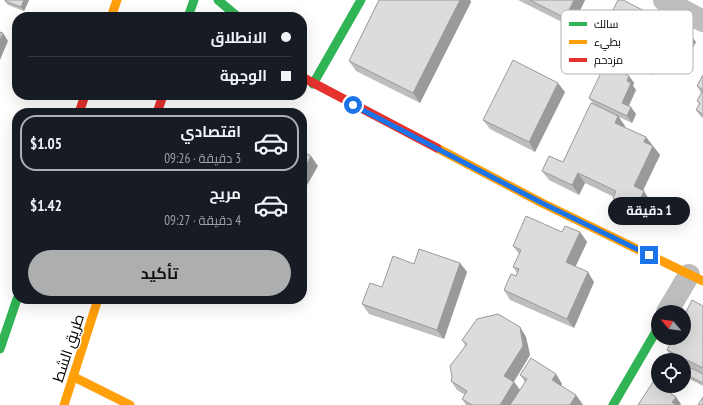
<!DOCTYPE html>
<html lang="ar">
<meta charset="utf-8">
<style>
body{margin:0;font-family:"PT Sans Narrow",Cairo,sans-serif;background:#20242c;color:#f1f3f6;direction:rtl;height:100vh;display:flex;flex-direction:column;font-size:15px;white-space:nowrap}
*{box-sizing:border-box;margin:0}
p{font-size:13px;color:#9ea1a6}
.icon{flex:none;width:22px;height:22px;fill:none;stroke:currentColor;stroke-width:2;stroke-linecap:round;stroke-linejoin:round}
.map{position:relative;flex:1;overflow:hidden;direction:ltr}
.drawer{position:absolute;left:12px;top:108px;width:295px;height:196px;display:flex;flex-direction:column;background:#171b24;border-radius:16px;box-shadow:0 4px 16px #0002;direction:rtl}
.drawer>*{flex:none}
.guide{position:absolute;left:12px;top:12px;width:295px;height:88px;border-radius:16px;box-shadow:0 4px 16px #0002;direction:rtl;display:grid;align-content:center;height:88px;padding:0 16px;background:#171b24}
.needle{width:26px;rotate:299deg}
.fabs{position:absolute;left:651px;top:305px;display:grid;gap:8px}
.fabs a{display:grid;place-items:center;width:40px;height:40px;border-radius:50%;background:#171b24;box-shadow:0 4px 16px #0002;font-size:20px}
.end{position:absolute;width:18px;height:18px;margin:-9px;border:5px solid #1a73e8;background:#fff;box-shadow:0 0 0 2px #fff}
.from{border-radius:50%}
.bubble{position:absolute;height:28px;border-radius:14px;background:#171b24;box-shadow:0 4px 16px #0002;font-size:13px;font-weight:700;line-height:28px;text-align:center;direction:rtl}
.guide b{display:flex;align-items:center;gap:14px;height:38px;font-size:15px}
.guide b+b{border-top:1px solid #363941}
.guide i{width:10px;height:10px;background:#f1f3f6}
ul{padding:7px 0 0;list-style:none}
li{display:flex;align-items:center;gap:12px;height:56px;margin:0 8px 6px;padding:0 8px;border:2px solid transparent;border-radius:16px}
li div{flex:1}
li b{display:block;font-size:15px}
li em{font-style:normal;font-weight:700}
li.current{border-color:#adaeaf}
li>.icon{width:36px;height:36px;stroke-width:1.5}
.action{display:flex;gap:8px;margin-top:auto;padding:8px 16px}
.action a{flex:1;height:46px;border-radius:24px;background:#adaeaf;color:#111;font-size:16px;font-weight:700;line-height:46px;text-align:center}
.map>svg:first-child{display:block}
</style>
<div class="map">
<svg width="703" height="405" viewBox="0 0 703 405">
<rect width="100%" height="100%" fill="#fff"/>
<g fill="none" stroke-linecap="round" stroke-linejoin="round">
<g stroke="#bdbdbd" stroke-width="22">
<polyline points="664,0 703,21"/>
<polyline points="667,312 689,275"/>
</g>
<g stroke="#30b455" stroke-width="9">
<polyline points="218,0 238,17"/>
<polyline points="188,17 194,0"/>
<polyline points="313,84 361,0"/>
<polyline points="0,349 17,299"/>
<polyline points="613,405 658,328"/>
</g>
<g stroke="#ff9f0a" stroke-width="9">
<polyline points="111,17 117,0"/>
<polyline points="437,148 542,203 703,281"/>
<polyline points="74,377 130,405"/>
<polyline points="64,405 98,299"/>
</g>
<g stroke="#e5322d" stroke-width="9">
<polyline points="302,77 437,148"/>
<polyline points="79,113 85,95"/>
<polyline points="157,113 163,95"/>
</g>
</g>
<g fill="#bdbdbd">
<polygon points="5,0 29,0 24,11 8,5 5,1"/>
<polygon points="379,0 470,0 471,2 420,103 356,71 349,61"/>
<polygon points="518,0 585,0 572,27"/>
<polygon points="670,24 675,31 653,75 602,50 597,42"/>
<polygon points="680,42 696,42 691,51 683,46"/>
<polygon points="703,75 703,118 701,117 696,110 699,104 697,101 701,93 697,86"/>
<polygon points="629,76 634,83 633,86 636,90 628,106 636,114 632,123 619,117 625,126 624,127 646,137 660,155 643,191 650,201 642,218 620,208 613,198 614,197 585,183 579,195 549,180 542,171 563,162 593,104 589,98"/>
<polygon points="565,92 535,152 490,129 483,120"/>
<polygon points="562,232 580,232 587,242 575,267 594,282 574,328 510,300 504,290 516,276 517,273 513,267 519,254 513,246"/>
<polygon points="460,263 467,272 444,339 369,314 362,304 382,287 414,264"/>
<polygon points="703,306 703,386 686,377 684,374 684,371 687,366 684,364 684,360 675,360 673,359 667,350"/>
<polygon points="520,327 526,337 530,355 514,382 520,390 525,382 520,375 556,374 562,384 561,386 576,395 583,405 466,405 462,399 465,395 457,390 451,381 465,345 462,340"/>
</g>
<g fill="#9a9a9a">
<polygon points="24,0 29,0 24,11 21,7"/>
<polygon points="460,0 470,0 471,2 420,103 413,93"/>
<polygon points="574,0 585,0 572,27 565,18"/>
<polygon points="670,24 675,31 653,75 648,68"/>
<polygon points="3,33 8,41 0,60 0,41"/>
<polygon points="693,38 696,42 691,51 688,47"/>
<polygon points="629,76 634,83 633,86 636,90 627,110 622,103 627,81"/>
<polygon points="558,83 565,92 535,152 529,142"/>
<polygon points="631,107 636,114 632,123 627,116"/>
<polygon points="618,116 625,126 622,132 615,123"/>
<polygon points="646,137 653,146 644,142"/>
<polygon points="653,146 660,155 640,196 634,186"/>
<polygon points="311,156 318,166 302,194 302,173"/>
<polygon points="578,173 585,183 579,195 572,185"/>
<polygon points="644,191 650,201 642,218 635,209"/>
<polygon points="580,232 587,242 573,272 566,262"/>
<polygon points="460,263 467,272 444,339 437,330"/>
<polygon points="588,272 594,282 574,328 567,319"/>
<polygon points="520,327 526,337 530,355 511,386 504,376"/>
<polygon points="556,374 562,384 559,389 552,380"/>
<polygon points="514,382 521,391 512,405 500,405"/>
<polygon points="576,395 583,405 570,405"/>
<polygon points="676,397 681,404 680,405 674,405 672,402"/>
</g>
<g fill="#dcdcdc" stroke="#9a9a9a">
<polygon points="5,0 24,0 21,7 5,1"/>
<polygon points="379,0 460,0 413,93 349,61"/>
<polygon points="530,0 574,0 565,18"/>
<polygon points="618,0 623,0 670,24 648,68 597,42"/>
<polygon points="0,32 3,33 0,41"/>
<polygon points="513,60 558,83 529,142 483,120"/>
<polygon points="605,64 629,76 627,81 631,83 622,103 631,107 627,116 589,98"/>
<polygon points="703,75 703,114 696,110 700,103 697,101 703,90 697,86"/>
<polygon points="591,103 618,116 615,123 646,137 644,142 653,146 634,186 644,191 635,209 613,198 616,191 578,173 572,185 542,171 549,156 563,162"/>
<polygon points="230,111 234,113 229,113"/>
<polygon points="302,151 311,156 302,173"/>
<polygon points="526,216 562,232 565,226 580,232 566,262 588,272 567,319 504,290 511,274 516,276 519,269 513,267 521,250 513,246"/>
<polygon points="419,249 460,263 437,330 362,304 370,283 382,287 393,256 414,264"/>
<polygon points="692,300 703,306 703,368 667,350 673,338 684,338 684,316"/>
<polygon points="498,314 520,327 523,346 504,376 514,382 500,405 472,405 462,399 467,391 451,381 452,377 450,366 467,344 462,340 477,319"/>
<polygon points="531,358 556,374 552,380 576,395 570,405 510,405 527,379 520,375"/>
<polygon points="687,366 703,374 703,383 684,374 684,371"/>
<polygon points="653,382 658,385 658,386 660,386 676,397 672,402 676,405 638,405"/>
<polygon points="703,397 703,405 698,405"/>
</g>
<g fill="none" stroke-linecap="round" stroke-linejoin="round">
<polyline stroke="#1a73e8" stroke-width="5" points="353,105 542,203 649,255"/>
</g>
<g text-anchor="middle" dominant-baseline="central" stroke-width="3" stroke-linejoin="round" paint-order="stroke">
<g font-size="15" fill="#000" stroke="#fff">
<text transform="translate(68 348) rotate(-72)">طريق الشط</text>
</g>
</g>
<rect x="561" y="10" width="132" height="64" rx="6" fill="#fff" stroke="#b2b2b2" stroke-width="1"/>
<rect x="569" y="22" width="18" height="4" fill="#30b455"/>
<rect x="569" y="40" width="18" height="4" fill="#ff9f0a"/>
<rect x="569" y="58" width="18" height="4" fill="#e5322d"/>
<g font-size="11" fill="#000">
<text x="594" y="28">سالك</text>
<text x="594" y="46">بطيء</text>
<text x="594" y="64">مزدحم</text>
</g>
</svg>
<div class="fabs">
<a><svg class="needle" viewBox="-14 -14 28 28"><path d="M0-13l5 13h-10z" fill="#e53935"/><path d="M0 13l5-13h-10z" fill="#9ea1a6"/></svg></a>
<a><svg class="icon" aria-label="locate" viewBox="0 0 24 24"><circle cx="12" cy="12" r="6"/><path d="M12 2v4M12 18v4M2 12h4M18 12h4"/></svg></a>
</div>
<i class="end from" style="left:353px;top:105px"></i>
<i class="end" style="left:649px;top:255px"></i>
<div class="bubble" style="left:608px;top:197px;width:82px">1 دقيقة</div>
<div class="guide">
<b><i class="from"></i>الانطلاق</b>
<b><i></i>الوجهة</b>
</div>
<section class="drawer">
<ul>
<li class="current"><svg class="icon" aria-label="car" viewBox="0 0 24 24"><path d="M5 17H2v-5l4-1 3-4h7l3 4 3 1v5h-3M9 17h6M6 11h13"/><circle cx="7" cy="17" r="2"/><circle cx="17" cy="17" r="2"/></svg><div><b>اقتصادي</b><p>3 دقيقة · 09:26</p></div><em>$1.05</em></li>
<li><svg class="icon" aria-label="car" viewBox="0 0 24 24"><path d="M5 17H2v-5l4-1 3-4h7l3 4 3 1v5h-3M9 17h6M6 11h13"/><circle cx="7" cy="17" r="2"/><circle cx="17" cy="17" r="2"/></svg><div><b>مريح</b><p>4 دقيقة · 09:27</p></div><em>$1.42</em></li>
</ul>
<div class="action"><a>تأكيد</a></div>
</section>
</div>
